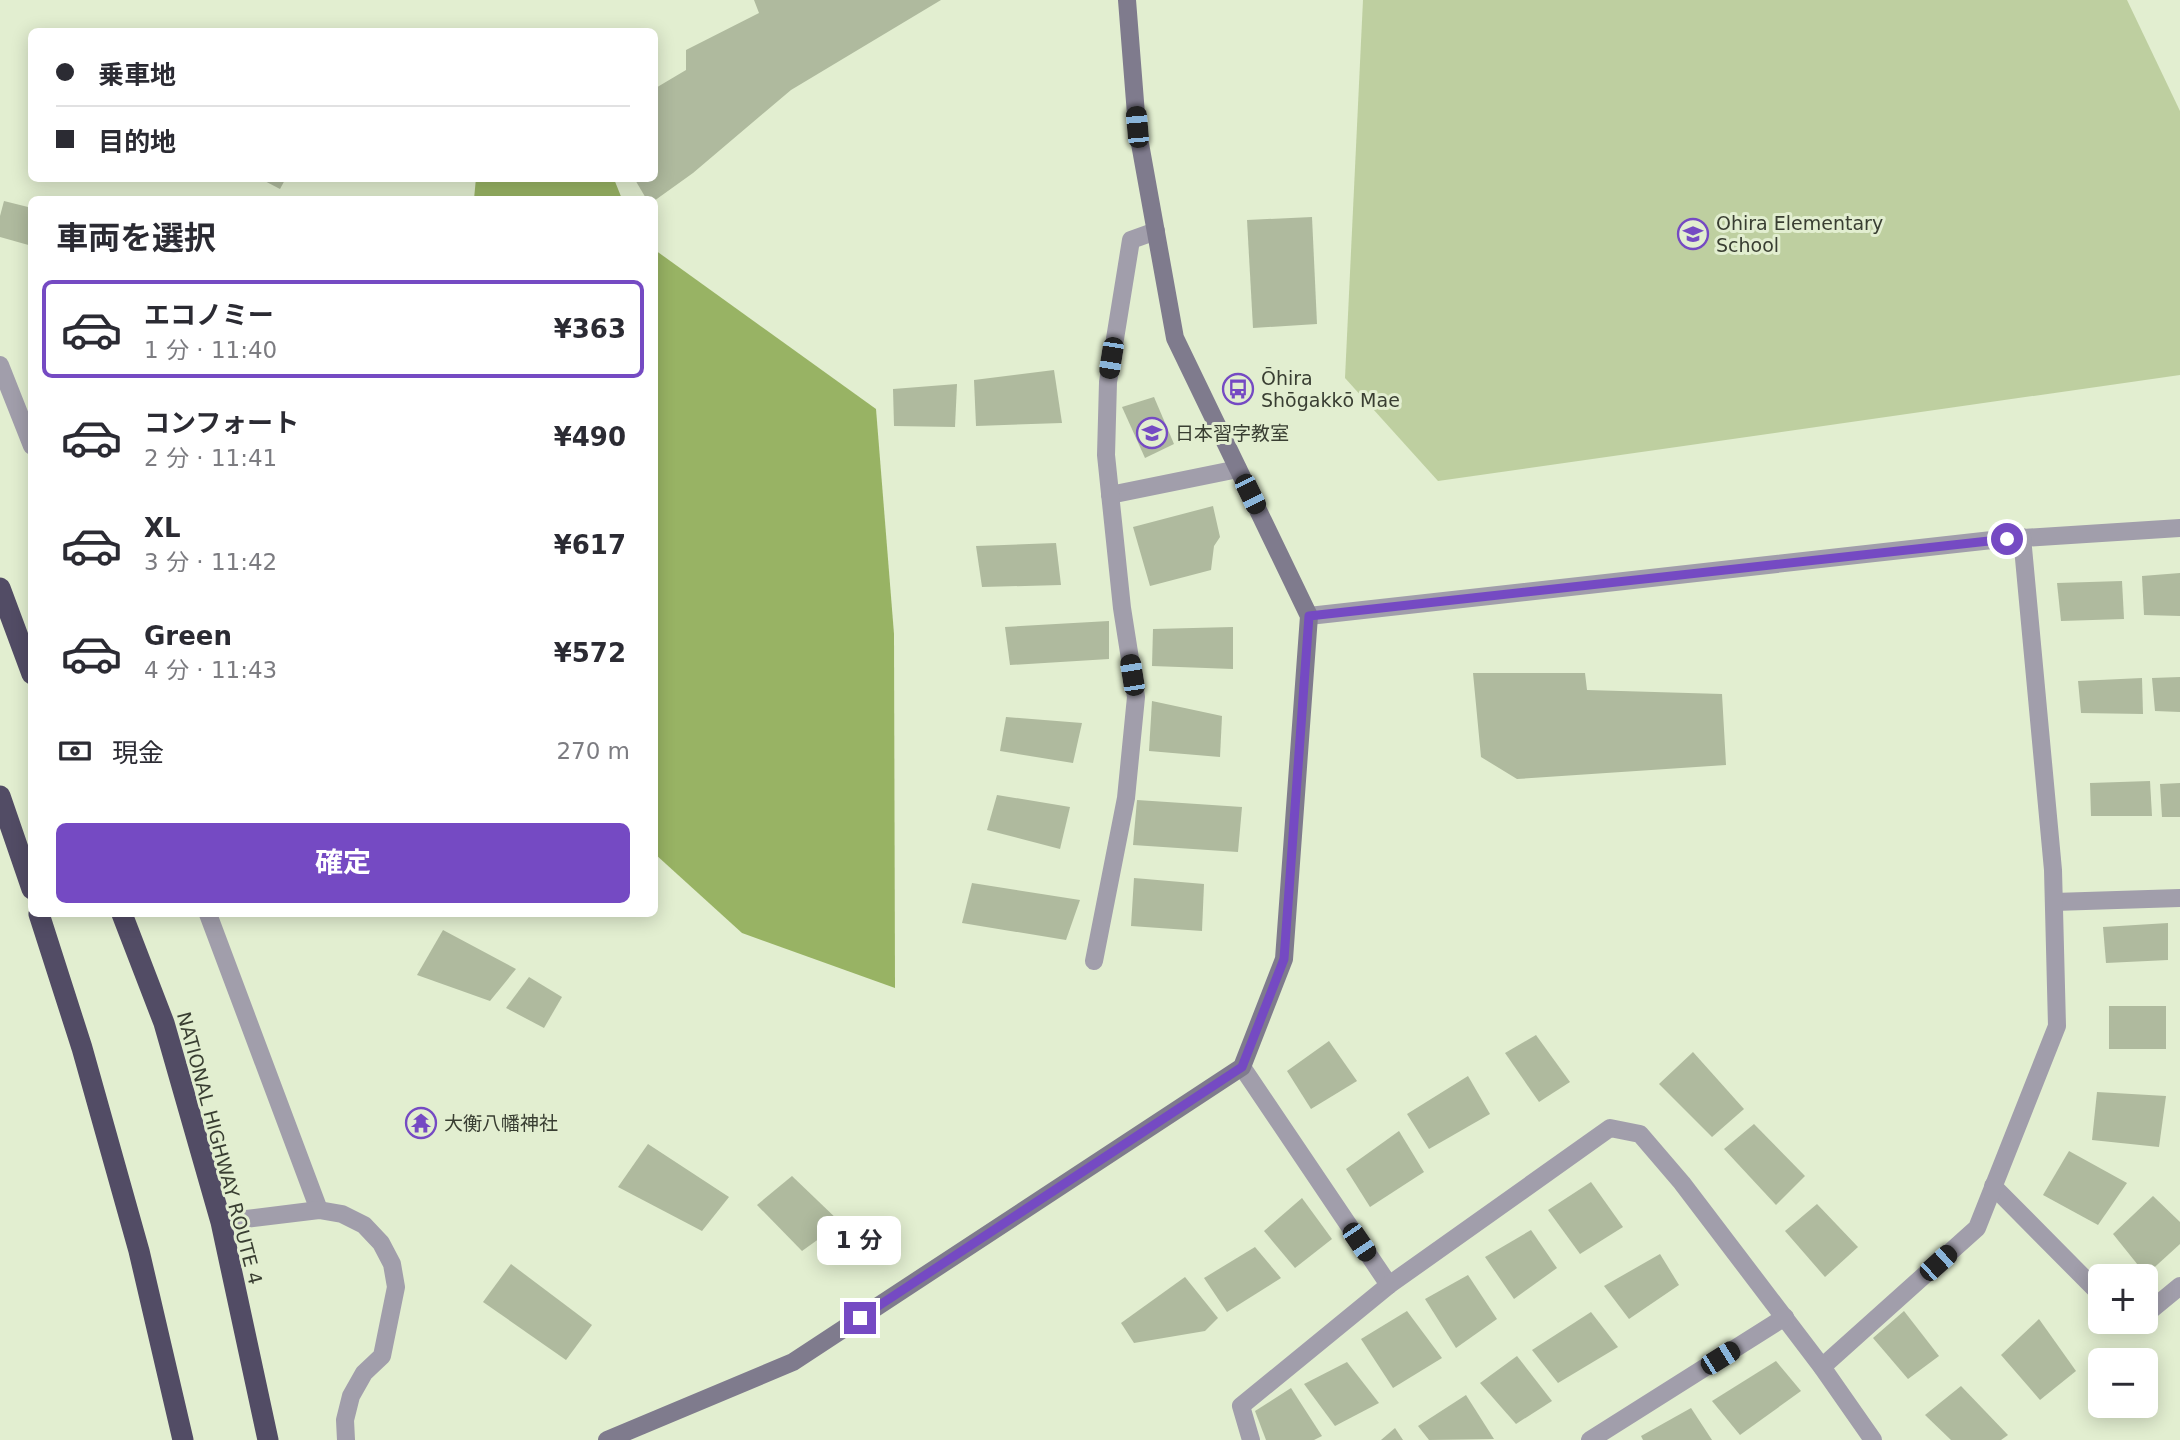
<!DOCTYPE html>
<html lang="ja">
<meta charset="utf-8">
<style>
body{margin:0;font-family:"DejaVu Sans","Noto Sans JP",sans-serif;background:#f2f2f3;color:#2b2b33;height:100vh;display:flex;flex-direction:column;font-size:26px;white-space:nowrap}
*{box-sizing:border-box;margin:0}
p{font-size:23px;color:#7c7c81}
.icon{flex:none;width:38px;height:38px;fill:none;stroke:currentColor;stroke-width:2;stroke-linecap:round;stroke-linejoin:round}
.map{position:relative;flex:1;overflow:hidden}
.side{position:absolute;left:28px;top:196px;width:630px;height:721px;display:flex;flex-direction:column;background:#fff;border-radius:10px;box-shadow:0 4px 18px #0003}
.side>*{flex:none}
.banner{position:absolute;left:28px;top:28px;width:630px;height:154px;border-radius:10px;box-shadow:0 4px 18px #0003;display:grid;align-content:center;height:154px;padding:0 28px;background:#fff}
.tools{position:absolute;left:2088px;top:1264px;display:grid;gap:14px}
.tools a{display:grid;place-items:center;width:70px;height:70px;border-radius:10px;background:#fff;box-shadow:0 4px 18px #0003;font-size:35px}
.end{position:absolute;width:32px;height:32px;margin:-16px;border:9px solid #754ac3;background:#fff;box-shadow:0 0 0 4px #fff}
.from{border-radius:50%}
.bubble{position:absolute;height:49px;border-radius:10px;background:#fff;box-shadow:0 4px 18px #0003;font-size:23px;font-weight:700;line-height:49px;text-align:center}
.car{position:absolute;width:21px;height:42px;margin:-21px -10px;border-radius:9px;box-shadow:0 0 5px 2px #0007;background:linear-gradient(#222 24%,#8ab4d8 0 40%,#222 0 76%,#8ab4d8 0 86%,#222 0)}
.banner b{display:flex;align-items:center;gap:24px;height:66px;font-size:26px}
.banner b+b{border-top:2px solid #e1e1e2}
.banner i{width:18px;height:18px;background:#2b2b33}
ul{padding:0;list-style:none}
li{display:flex;align-items:center;gap:21px;height:98px;margin:0 14px 10px;padding:0 14px;border:4px solid transparent;border-radius:10px}
li div{flex:1}
li b{display:block;font-size:26px}
li em{font-style:normal;font-weight:700}
li.active{border-color:#754ac3}
li>.icon{width:63px;height:63px;stroke-width:1.5}
h2{padding:0 28px;font-size:32px;line-height:84px}
.pay{display:flex;align-items:center;gap:18px;height:77px;padding:0 28px;font-size:26px}
.pay p{margin-inline-start:auto}
.cta{display:flex;gap:14px;margin-top:auto;padding:14px 28px}
.cta a{flex:1;height:80px;border-radius:10px;background:#754ac3;color:#fff;font-size:28px;font-weight:700;line-height:80px;text-align:center}
.map>svg:first-child{display:block}
</style>
<div class="map">
<svg width="2180" height="1440" viewBox="0 0 2180 1440">
<rect width="100%" height="100%" fill="#e2eed0"/>
<polygon fill="#becfa0" points="1363,0 2127,0 2180,111 2180,375 1438,481 1345,378"/>
<g fill="#98b364">
<polygon points="476,178 614,179 622,199 474,199"/>
<polygon points="655,250 876,409 894,634 895,988 742,933 655,854"/>
</g>
<g fill="#afba9e">
<polygon points="754,0 941,0 791,90 693,173 654,201 654,200 647,200 634,178 654,178 654,89 686,70 686,50 759,13"/>
<polygon points="259,178 286,178 280,189"/>
<polygon points="4,201 32,208 32,246 0,237 0,216"/>
<polygon points="1312,217 1317,324 1253,328 1247,220"/>
<polygon points="1054,370 1062,423 976,426 974,380"/>
<polygon points="957,384 955,427 894,426 893,389"/>
<polygon points="1154,397 1174,444 1145,458 1122,407"/>
<polygon points="1213,506 1220,537 1214,546 1211,570 1150,586 1133,527"/>
<polygon points="1056,543 1061,585 982,587 976,546"/>
<polygon points="2180,573 2180,616 2144,615 2142,576"/>
<polygon points="2122,581 2124,619 2061,621 2057,583"/>
<polygon points="1109,621 1109,659 1010,665 1005,627"/>
<polygon points="1233,627 1233,669 1152,666 1153,629"/>
<polygon points="1473,673 1585,673 1587,690 1722,694 1726,765 1517,779 1481,757"/>
<polygon points="2180,677 2180,712 2155,711 2152,678"/>
<polygon points="2142,678 2143,714 2081,713 2078,681"/>
<polygon points="1152,701 1222,716 1220,757 1149,751"/>
<polygon points="1006,717 1082,723 1073,763 1000,751"/>
<polygon points="2150,781 2152,816 2091,816 2090,783"/>
<polygon points="2180,783 2180,817 2162,817 2160,784"/>
<polygon points="997,795 1070,807 1060,849 987,830"/>
<polygon points="1137,800 1242,807 1238,852 1133,845"/>
<polygon points="1134,878 1204,884 1202,931 1131,926"/>
<polygon points="972,883 1080,900 1066,940 962,923"/>
<polygon points="2168,923 2168,960 2106,963 2103,927"/>
<polygon points="443,930 516,969 490,1001 417,975"/>
<polygon points="529,977 562,997 544,1028 506,1008"/>
<rect x="2109" y="1006" width="57" height="43"/>
<polygon points="1536,1035 1570,1082 1539,1102 1505,1053"/>
<polygon points="1329,1041 1357,1081 1311,1109 1287,1071"/>
<polygon points="1693,1052 1744,1109 1712,1137 1659,1084"/>
<polygon points="1468,1076 1490,1114 1429,1149 1407,1114"/>
<polygon points="2097,1092 2166,1096 2159,1147 2092,1140"/>
<polygon points="1754,1124 1805,1176 1776,1205 1724,1149"/>
<polygon points="1399,1131 1424,1172 1370,1207 1346,1169"/>
<polygon points="648,1144 729,1197 702,1231 618,1187"/>
<polygon points="2069,1151 2127,1183 2098,1225 2043,1195"/>
<polygon points="792,1176 841,1223 802,1251 757,1205"/>
<polygon points="1591,1182 1623,1227 1580,1254 1548,1210"/>
<polygon points="2153,1196 2180,1222 2180,1244 2146,1275 2113,1234"/>
<polygon points="1302,1198 1332,1239 1295,1268 1264,1231"/>
<polygon points="1817,1204 1858,1247 1825,1277 1785,1231"/>
<polygon points="1531,1230 1557,1268 1514,1299 1485,1257"/>
<polygon points="1255,1247 1281,1278 1227,1312 1204,1278"/>
<polygon points="1660,1254 1679,1285 1629,1319 1604,1286"/>
<polygon points="511,1264 592,1325 566,1360 483,1302"/>
<polygon points="1468,1275 1497,1319 1456,1348 1425,1299"/>
<polygon points="1185,1277 1218,1318 1205,1331 1134,1343 1121,1323"/>
<polygon points="1407,1311 1442,1358 1393,1388 1361,1339"/>
<polygon points="1904,1311 1939,1356 1908,1379 1873,1338"/>
<polygon points="1591,1312 1618,1347 1558,1383 1532,1350"/>
<polygon points="2039,1319 2076,1371 2040,1400 2001,1355"/>
<polygon points="1517,1356 1552,1401 1516,1424 1480,1383"/>
<polygon points="1776,1361 1801,1391 1740,1435 1712,1401"/>
<polygon points="1347,1362 1379,1403 1335,1426 1304,1384"/>
<polygon points="1961,1386 2008,1435 2001,1440 1951,1440 1925,1415"/>
<polygon points="1291,1388 1322,1436 1314,1440 1266,1440 1255,1411"/>
<polygon points="1466,1395 1494,1439 1429,1440 1418,1426"/>
<polygon points="1691,1408 1712,1440 1643,1440 1641,1436"/>
<polygon points="1395,1428 1403,1440 1381,1440"/>
</g>
<g fill="none" stroke-linecap="round" stroke-linejoin="round">
<g stroke="#a19eab" stroke-width="18">
<polyline points="0,365 32,446"/>
<polyline points="1110,495 1238,469"/>
<polyline points="1309,616 1992,540 2180,528"/>
<polyline points="2054,902 2180,898"/>
<polyline points="208,914 319,1210"/>
<polyline points="1094,961 1126,798 1136,697 1122,608 1106,455 1108,382 1131,240 1156,231"/>
<polyline points="1242,1067 1389,1285"/>
<polyline points="1993,1186 2100,1294"/>
<polyline points="221,1222 319,1210 342,1214 364,1225 381,1243 392,1264 396,1287 382,1356 364,1373 351,1396 345,1420 346,1440"/>
<polyline points="2146,1314 2180,1286"/>
<polyline points="2127,1321 2132,1325 2137,1321"/>
<polyline points="1822,1367 1977,1228 2057,1026 2053,870 2022,537"/>
<polyline points="1251,1440 1241,1406 1389,1285 1610,1128 1640,1134 1682,1183 1822,1367 1873,1440"/>
<polyline points="1590,1440 1785,1317"/>
</g>
<polyline stroke="#7f7b8d" stroke-width="18" points="607,1440 793,1362 1242,1067 1284,959 1309,616 1175,338 1137,127 1127,0"/>
<g stroke="#524c65" stroke-width="21">
<polyline points="0,588 32,674"/>
<polyline points="0,796 32,889"/>
<polyline points="39,914 82,1048 139,1251 183,1440"/>
<polyline points="122,914 164,1023 221,1222 268,1440"/>
</g>
</g>
<g fill="none" stroke-linecap="round" stroke-linejoin="round">
<polyline stroke="#754ac3" stroke-width="9" points="860,1318 1242,1067 1284,959 1309,616 2007,539"/>
</g>
<defs>
<g id="school-ring" transform="scale(1.575)"><circle r="9.5" fill="#e2eed0" stroke="#754ac3" stroke-width="1.5"/><path d="M0-5L7-2L0 1L-7-2ZM-4 1L0 2.5L4 1V4Q0 6-4 4Z" fill="#754ac3"/></g>
<g id="bus-ring" transform="scale(1.575)"><circle r="9.5" fill="#e2eed0" stroke="#754ac3" stroke-width="1.5"/><path d="M-5-6H5V4H4V6H2V4H-2V6H-4V4H-5ZM-3.5-4V0h7V-4ZM-3.5 1.2v1.5H-2V1.2ZM2 1.2v1.5H3.5V1.2Z" fill="#754ac3"/></g>
<g id="temple-ring" transform="scale(1.575)"><circle r="9.5" fill="#e2eed0" stroke="#754ac3" stroke-width="1.5"/><path d="M0-6L5-2H3V0L6.5 2.5H4V6H1.5V3h-3V6H-4V2.5H-6.5L-3 0V-2H-5Z" fill="#754ac3"/></g>
</defs>
<g fill-rule="evenodd">
<use href="#school-ring" x="1693" y="234"/>
<use href="#bus-ring" x="1238" y="389"/>
<use href="#school-ring" x="1152" y="433"/>
<use href="#temple-ring" x="421" y="1123"/>
</g>
<g text-anchor="middle" dominant-baseline="central" stroke-width="6" stroke-linejoin="round" paint-order="stroke">
<g font-size="19" fill="#393e32" stroke="#e2eed0" text-anchor="start">
<text x="1716" y="223">Ohira Elementary<tspan x="1716" dy="22">School</tspan></text>
<text x="1261" y="378">Ōhira<tspan x="1261" dy="22">Shōgakkō Mae</tspan></text>
<text x="1175" y="433">日本習字教室</text>
<text x="444" y="1123">大衡八幡神社</text>
</g>
<g font-size="19" fill="#393e32" stroke="#e2eed0">
<text transform="translate(220 1148) rotate(75)">NATIONAL HIGHWAY ROUTE 4</text>
</g>
</g>
</svg>
<div class="tools">
<a>+</a>
<a>−</a>
</div>
<i class="end from" style="left:2007px;top:539px"></i>
<i class="end" style="left:860px;top:1318px"></i>
<div class="bubble" style="left:817px;top:1216px;width:84px">1 分</div>
<i class="car" style="left:1137px;top:127px;rotate:355deg"></i>
<i class="car" style="left:1111px;top:358px;rotate:189deg"></i>
<i class="car" style="left:1250px;top:494px;rotate:154deg"></i>
<i class="car" style="left:1132px;top:675px;rotate:351deg"></i>
<i class="car" style="left:1359px;top:1242px;rotate:146deg"></i>
<i class="car" style="left:1938px;top:1263px;rotate:48deg"></i>
<i class="car" style="left:1720px;top:1358px;rotate:58deg"></i>
<div class="banner">
<b><i class="from"></i>乗車地</b>
<b><i></i>目的地</b>
</div>
<section class="side">
<h2>車両を選択</h2>
<ul>
<li class="active"><svg class="icon" aria-label="car" viewBox="0 0 24 24"><path d="M5 17H2v-5l4-1 3-4h7l3 4 3 1v5h-3M9 17h6M6 11h13"/><circle cx="7" cy="17" r="2"/><circle cx="17" cy="17" r="2"/></svg><div><b>エコノミー</b><p>1 分 · 11:40</p></div><em>¥363</em></li>
<li><svg class="icon" aria-label="car" viewBox="0 0 24 24"><path d="M5 17H2v-5l4-1 3-4h7l3 4 3 1v5h-3M9 17h6M6 11h13"/><circle cx="7" cy="17" r="2"/><circle cx="17" cy="17" r="2"/></svg><div><b>コンフォート</b><p>2 分 · 11:41</p></div><em>¥490</em></li>
<li><svg class="icon" aria-label="car" viewBox="0 0 24 24"><path d="M5 17H2v-5l4-1 3-4h7l3 4 3 1v5h-3M9 17h6M6 11h13"/><circle cx="7" cy="17" r="2"/><circle cx="17" cy="17" r="2"/></svg><div><b>XL</b><p>3 分 · 11:42</p></div><em>¥617</em></li>
<li><svg class="icon" aria-label="car" viewBox="0 0 24 24"><path d="M5 17H2v-5l4-1 3-4h7l3 4 3 1v5h-3M9 17h6M6 11h13"/><circle cx="7" cy="17" r="2"/><circle cx="17" cy="17" r="2"/></svg><div><b>Green</b><p>4 分 · 11:43</p></div><em>¥572</em></li>
</ul>
<div class="pay"><svg class="icon" aria-label="cash" viewBox="0 0 24 24"><path d="M3 7h18v10H3z"/><circle cx="12" cy="12" r="2"/></svg>現金<p>270 m</p></div>
<div class="cta"><a>確定</a></div>
</section>
</div>
